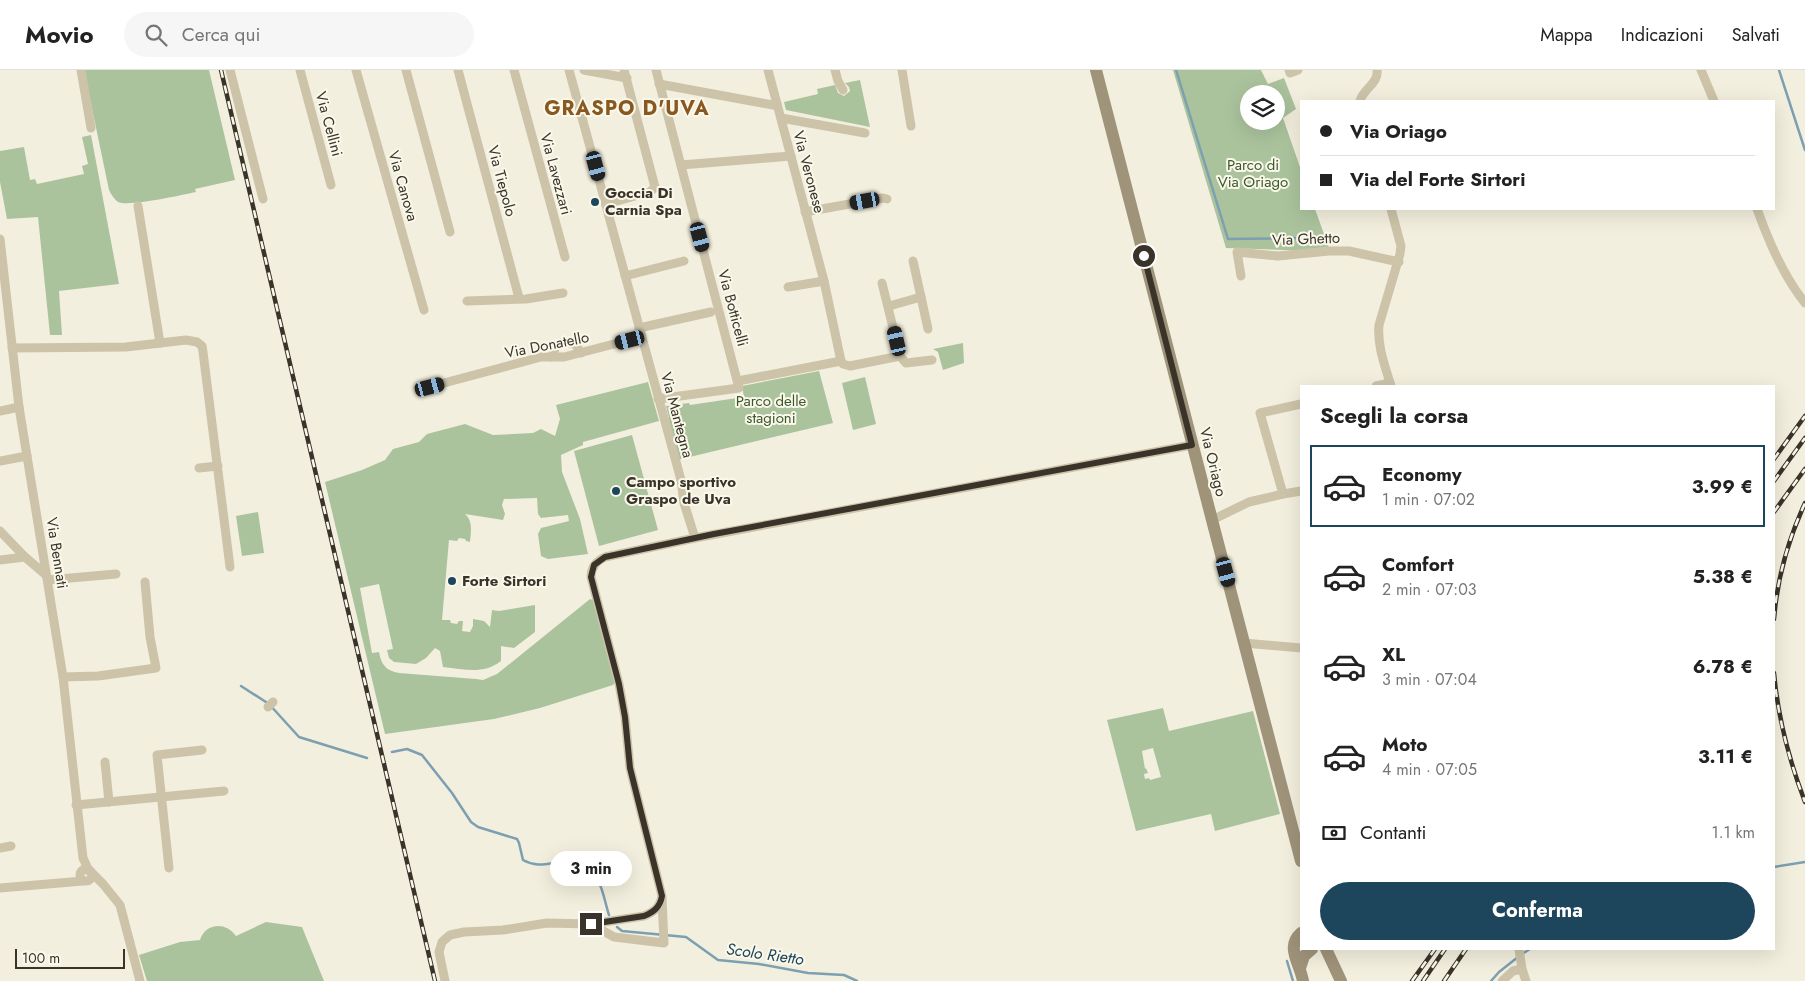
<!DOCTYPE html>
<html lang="it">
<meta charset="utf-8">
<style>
body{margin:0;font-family:Jost,sans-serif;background:#f6f6f6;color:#222;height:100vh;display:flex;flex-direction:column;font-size:19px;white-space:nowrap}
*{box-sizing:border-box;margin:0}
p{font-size:16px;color:#767676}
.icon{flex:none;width:28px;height:28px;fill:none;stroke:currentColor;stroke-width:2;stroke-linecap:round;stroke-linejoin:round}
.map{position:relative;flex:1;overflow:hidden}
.details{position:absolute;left:1300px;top:315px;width:475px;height:565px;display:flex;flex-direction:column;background:#fff;border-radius:0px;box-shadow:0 5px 20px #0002}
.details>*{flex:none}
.guide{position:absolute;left:1300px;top:30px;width:475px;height:110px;border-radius:0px;box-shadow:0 5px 20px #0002;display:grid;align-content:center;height:110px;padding:0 20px;background:#fff}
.controls{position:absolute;left:1240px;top:15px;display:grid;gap:10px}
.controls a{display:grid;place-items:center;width:45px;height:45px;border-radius:50%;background:#fff;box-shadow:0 5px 20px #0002;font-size:25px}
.scale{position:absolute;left:15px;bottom:12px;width:110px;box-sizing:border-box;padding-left:5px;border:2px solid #393329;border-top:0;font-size:14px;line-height:18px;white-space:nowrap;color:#393329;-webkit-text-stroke:4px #faf8ea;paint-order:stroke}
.end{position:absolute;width:22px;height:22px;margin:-11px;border:6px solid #393329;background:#fff;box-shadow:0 0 0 2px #fff}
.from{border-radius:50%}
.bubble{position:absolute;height:35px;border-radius:18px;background:#fff;box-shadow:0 5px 20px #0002;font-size:16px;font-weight:700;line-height:35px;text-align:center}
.car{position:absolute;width:15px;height:30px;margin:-15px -8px;border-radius:6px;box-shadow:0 0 4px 1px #0007;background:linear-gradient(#222 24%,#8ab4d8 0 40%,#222 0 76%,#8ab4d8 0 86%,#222 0)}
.guide b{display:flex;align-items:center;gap:18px;height:48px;font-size:19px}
.guide b+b{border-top:1px solid #e0e0e0}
.guide i{width:12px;height:12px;background:#222}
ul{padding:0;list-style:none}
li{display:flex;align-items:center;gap:15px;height:82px;margin:0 10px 8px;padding:0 10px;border:2px solid transparent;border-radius:0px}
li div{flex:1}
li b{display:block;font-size:19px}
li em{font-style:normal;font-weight:700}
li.selected{border-color:#1d455b}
li>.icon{width:45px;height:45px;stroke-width:1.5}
h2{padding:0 20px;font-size:22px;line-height:60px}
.pay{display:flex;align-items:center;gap:12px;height:55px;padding:0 20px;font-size:19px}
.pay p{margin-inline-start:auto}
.action{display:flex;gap:10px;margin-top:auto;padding:10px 20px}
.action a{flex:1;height:58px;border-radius:30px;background:#1d455b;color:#fff;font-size:20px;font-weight:700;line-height:58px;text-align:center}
header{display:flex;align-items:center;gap:30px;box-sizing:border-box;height:70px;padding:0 25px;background:#fff;border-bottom:1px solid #e0e0e0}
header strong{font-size:24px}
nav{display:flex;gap:28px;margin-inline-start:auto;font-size:18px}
.search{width:350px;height:45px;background:#f6f6f6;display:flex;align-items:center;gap:12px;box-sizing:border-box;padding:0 18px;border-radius:28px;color:#767676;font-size:19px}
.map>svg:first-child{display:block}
</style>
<header>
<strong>Movio</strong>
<div class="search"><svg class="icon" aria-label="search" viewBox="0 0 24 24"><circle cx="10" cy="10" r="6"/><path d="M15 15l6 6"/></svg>Cerca qui</div>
<nav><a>Mappa</a><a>Indicazioni</a><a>Salvati</a></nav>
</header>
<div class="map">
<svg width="1805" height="911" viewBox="0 0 1805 911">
<rect width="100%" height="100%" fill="#f3efde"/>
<g fill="#abc39d" fill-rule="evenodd">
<path d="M84,0H209L235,110L195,119L196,122C181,125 130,137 118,132C114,129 111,124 109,120Z"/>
<path d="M1173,0H1261L1268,14L1284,8L1296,39L1283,48L1301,100V139H1315L1329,178L1311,181L1226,178ZM1249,24H1276V51H1249Z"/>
<polygon points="860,10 870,57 786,40 784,32 818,24 817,19 835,15 838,23 844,26 850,21 849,17 845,13"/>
<polygon points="91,65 119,214 59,221 62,265 50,265 38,147 7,149 0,112 0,81 24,77 30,110 35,109 37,114 84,104 82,96 88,94 82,67"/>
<polygon points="963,273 964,293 943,300 938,282 933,279"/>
<polygon points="819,301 833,353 677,390 665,350 669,348 666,336 689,333 690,335 744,327 742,316"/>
<polygon points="865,307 876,354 853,360 842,313"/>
<path d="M648,312L659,351L583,372V375L561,385L562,402L580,449L588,484L548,489L541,486L538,464L541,458L569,451L568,445L541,448L538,444L537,428L504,429L502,435L505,444L503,450L465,444C473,451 471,461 470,472L466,471L465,469L459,468L457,471L449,470L442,550H450L451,553L457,554L459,551H463L462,561L470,562L473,556V549L484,551L490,557L492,540L499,541L535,535V562L514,578L501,576V591C483,605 465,599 443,597L440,581L435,578L426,588L416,594L394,592L389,588L387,580L393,579L379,514L360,518L372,583L379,582C381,594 386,601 399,603L476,609L483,610L497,604L590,529L593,530L617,609L613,615L540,638L494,649L385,664L325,412L362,400L385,390L393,379L419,372L427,364L465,354L493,365L533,363L541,359L555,366L560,349L556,335Z"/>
<polygon points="632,365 658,460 599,476 574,381"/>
<polygon points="258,442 264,483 242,486 236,446"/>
<path d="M1163,638L1169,661L1253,641L1280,744L1215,761L1211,744L1136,761L1107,650ZM1153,678L1161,707L1150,710L1149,708L1145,709L1144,704L1148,703L1146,698L1145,699L1142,681Z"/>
<path d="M266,852L302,857L324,911H147L139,885L180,872L200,870C205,853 226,851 236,866Z"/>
</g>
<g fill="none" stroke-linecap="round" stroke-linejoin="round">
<g stroke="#7c9fb1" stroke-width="2.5">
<polyline points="1176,0 1228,169 1302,168"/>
<polyline points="1779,0 1805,80"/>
<polyline points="241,616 269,634 299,667 367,688"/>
<path d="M392,682L407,679L422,685L452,723L471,752L478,757L517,769L519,773L523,790C534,796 542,795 553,793C571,792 592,798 600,815C604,824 606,836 609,845"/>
<polyline points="1774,797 1805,792"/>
<polyline points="617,857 622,861 686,867 718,890 759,894 808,903 844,905 857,911"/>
<polyline points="1522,884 1530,879"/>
<polyline points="1287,891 1293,911"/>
<polyline points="1491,911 1499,902 1518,887"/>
</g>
<g stroke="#ccc3a9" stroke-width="9">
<polyline points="81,0 91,58"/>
<polyline points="230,0 263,129"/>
<polyline points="300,0 331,115"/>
<polyline points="356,0 424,240"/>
<polyline points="406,0 450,162"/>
<polyline points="458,0 519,228"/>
<polyline points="514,0 565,187"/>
<polyline points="569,0 681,410 684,433 695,468"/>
<polyline points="584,0 627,8"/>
<polyline points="656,0 739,318 658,329"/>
<polyline points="768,0 824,211 841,291"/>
<polyline points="835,0 838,11 843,20"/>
<polyline points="902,0 911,56"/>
<polyline points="1289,0 1290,3 1298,0"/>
<polyline points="1701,0 1714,31"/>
<polyline points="659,14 773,35 777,34"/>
<path d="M1360,31C1363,19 1379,13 1377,0"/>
<polyline points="781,48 865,63"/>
<polyline points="681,95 791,86"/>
<polyline points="606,134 650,122 655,117 624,0"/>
<polyline points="138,136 160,273"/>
<path d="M1757,139C1769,172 1783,205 1805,233"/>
<polyline points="805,142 883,128 887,129"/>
<polyline points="0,169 19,337 63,607 83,788 89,801"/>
<polyline points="913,191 921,227"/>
<polyline points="625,206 684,191"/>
<polyline points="1241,206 1237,182 1278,186 1329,181 1349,181 1399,192"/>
<polyline points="788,217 824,211"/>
<polyline points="467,231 526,229 563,223"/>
<polyline points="889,236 921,227 928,259"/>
<polyline points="639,258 711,242"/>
<polyline points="12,278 126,277 186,270 197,272 202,276 203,282 230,497"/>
<polyline points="900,286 906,293 932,290"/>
<polyline points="552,287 556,276 564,272 575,274 581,283"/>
<polyline points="841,291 843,294 850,296 900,286 882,213"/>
<polyline points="738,311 841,291"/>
<polyline points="1376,316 1390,313"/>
<path d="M1391,316C1385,296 1377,276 1379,255L1400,184L1401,176L1391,139"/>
<polyline points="429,317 541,287 564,287 641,267"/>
<polyline points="0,341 19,337"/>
<polyline points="0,391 27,386"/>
<polyline points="199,398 218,396"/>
<polyline points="1283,424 1301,421"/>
<polyline points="1212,450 1249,432 1283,424 1260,343 1301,334"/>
<polyline points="0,461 25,487 46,505"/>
<polyline points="0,490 25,487"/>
<polyline points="48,510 116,504"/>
<polyline points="1244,573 1301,578"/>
<polyline points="63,607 98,606 156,598 150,567 145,512"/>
<polyline points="268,637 273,632"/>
<polyline points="105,692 109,732"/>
<polyline points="76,735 224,721"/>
<polyline points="0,778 11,776"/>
<polyline points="169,798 157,685 202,680"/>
<circle cx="86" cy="805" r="6"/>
<polyline points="91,802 103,814 120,835 140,911"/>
<polyline points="0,818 83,811"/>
<polyline points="591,854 614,867 664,873 662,828"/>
<polyline points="1519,879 1522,899 1526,911"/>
<path d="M445,911L439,882L442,872L450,865L464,862L503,860L547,853L591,854L644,846C654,842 660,837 662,826L630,698L625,647L619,614L591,507C591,497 596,491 605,487L695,468L1192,375"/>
<polyline points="1502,911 1513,901 1522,899"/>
</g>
<g stroke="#9f937a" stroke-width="12">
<polyline points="1096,0 1212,450 1301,791"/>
<path d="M1301,863C1285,877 1300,893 1303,911"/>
<polyline points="1326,879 1341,911"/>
<polyline points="1300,898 1304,886 1312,879"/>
</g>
<g stroke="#393329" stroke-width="4.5">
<g id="rail">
<polyline points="221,0 435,911"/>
<polyline points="1774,389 1805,346"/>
<polyline points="1774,411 1805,368"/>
<polyline points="1774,442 1805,399"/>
<path d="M1774,549C1777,509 1788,470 1805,433"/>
<path d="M1774,603C1778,649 1789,690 1805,732"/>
<polyline points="1412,911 1435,879"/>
<polyline points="1423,911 1445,879"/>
<polyline points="1444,911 1466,879"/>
</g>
</g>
<use href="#rail" stroke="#faf8ea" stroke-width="2.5" stroke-dasharray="8" stroke-linecap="butt"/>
</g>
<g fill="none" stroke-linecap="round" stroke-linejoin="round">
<path stroke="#393329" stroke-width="6" d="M591,854L644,846C654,842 660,837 662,826L630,698L625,647L619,614L591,507L594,495L605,487L714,464L1192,375L1144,186"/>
</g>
<g fill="#1d455b" stroke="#faf8ea" stroke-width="2">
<circle cx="595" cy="132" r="5"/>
<circle cx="616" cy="421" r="5"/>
<circle cx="452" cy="511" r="5"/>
</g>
<g text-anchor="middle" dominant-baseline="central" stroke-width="4" stroke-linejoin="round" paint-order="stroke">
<g font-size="15" fill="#393329" stroke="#faf8ea">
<text transform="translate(329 54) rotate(75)">Via Cellini</text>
<text transform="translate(809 102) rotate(75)">Via Veronese</text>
<text transform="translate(556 104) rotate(75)">Via Lavezzari</text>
<text transform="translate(502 111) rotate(75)">Via Tiepolo</text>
<text transform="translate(403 116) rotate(74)">Via Canova</text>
<text transform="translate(1306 169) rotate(-2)">Via Ghetto</text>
<text transform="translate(733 238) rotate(75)">Via Botticelli</text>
<text transform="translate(547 275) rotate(-11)">Via Donatello</text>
<text transform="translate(677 345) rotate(75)">Via Mantegna</text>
<text transform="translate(1213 392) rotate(76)">Via Oriago</text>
<text transform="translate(57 483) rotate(81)">Via Bennati</text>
</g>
<g font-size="15" fill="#3b572c" stroke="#faf8ea">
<text x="1253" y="95">Parco di<tspan x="1253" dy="17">Via Oriago</tspan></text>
<text x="771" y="331">Parco delle<tspan x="771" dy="17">stagioni</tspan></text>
</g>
<g font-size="15" font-weight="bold" fill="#393329" stroke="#faf8ea" text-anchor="start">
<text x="605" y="123">Goccia Di<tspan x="605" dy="17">Carnia Spa</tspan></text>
<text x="626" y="412">Campo sportivo<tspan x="626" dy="17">Graspo de Uva</tspan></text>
<text x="462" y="511">Forte Sirtori</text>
</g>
<g font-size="16" font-style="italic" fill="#1d455b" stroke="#faf8ea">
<text transform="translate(765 884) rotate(8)">Scolo Rietto</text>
</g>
<g font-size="20" font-weight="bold" letter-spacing="1" fill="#895820" stroke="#faf8ea">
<text x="627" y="38">GRASPO D'UVA</text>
</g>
</g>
</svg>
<div class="controls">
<a><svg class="icon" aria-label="layers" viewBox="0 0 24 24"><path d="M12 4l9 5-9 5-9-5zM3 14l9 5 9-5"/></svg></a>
</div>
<div class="scale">100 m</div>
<i class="end from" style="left:1144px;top:186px"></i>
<i class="end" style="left:591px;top:854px"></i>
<div class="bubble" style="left:550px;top:781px;width:82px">3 min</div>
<i class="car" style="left:596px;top:96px;rotate:165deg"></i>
<i class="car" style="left:865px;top:131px;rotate:260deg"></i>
<i class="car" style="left:700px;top:167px;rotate:165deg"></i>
<i class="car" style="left:630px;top:270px;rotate:256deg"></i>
<i class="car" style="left:897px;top:271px;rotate:347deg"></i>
<i class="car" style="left:430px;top:317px;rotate:75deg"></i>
<i class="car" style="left:1226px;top:502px;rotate:165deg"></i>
<div class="guide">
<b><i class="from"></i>Via Oriago</b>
<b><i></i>Via del Forte Sirtori</b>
</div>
<section class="details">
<h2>Scegli la corsa</h2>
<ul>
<li class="selected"><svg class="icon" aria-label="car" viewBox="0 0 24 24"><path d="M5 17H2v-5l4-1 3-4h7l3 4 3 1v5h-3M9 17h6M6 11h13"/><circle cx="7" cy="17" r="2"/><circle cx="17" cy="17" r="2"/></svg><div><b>Economy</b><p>1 min · 07:02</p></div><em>3.99 €</em></li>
<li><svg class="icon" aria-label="car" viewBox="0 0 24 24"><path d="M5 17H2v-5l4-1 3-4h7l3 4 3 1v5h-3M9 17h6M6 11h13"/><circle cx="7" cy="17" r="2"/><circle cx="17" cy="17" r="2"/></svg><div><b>Comfort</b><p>2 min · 07:03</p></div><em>5.38 €</em></li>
<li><svg class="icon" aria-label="car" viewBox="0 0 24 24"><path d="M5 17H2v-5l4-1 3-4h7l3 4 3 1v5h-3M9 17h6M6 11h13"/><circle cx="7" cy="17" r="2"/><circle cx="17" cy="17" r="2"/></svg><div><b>XL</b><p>3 min · 07:04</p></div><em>6.78 €</em></li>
<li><svg class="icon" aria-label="car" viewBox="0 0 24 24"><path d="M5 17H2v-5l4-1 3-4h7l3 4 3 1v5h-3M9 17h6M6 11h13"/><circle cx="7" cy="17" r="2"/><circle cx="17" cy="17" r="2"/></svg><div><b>Moto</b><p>4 min · 07:05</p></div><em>3.11 €</em></li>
</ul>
<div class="pay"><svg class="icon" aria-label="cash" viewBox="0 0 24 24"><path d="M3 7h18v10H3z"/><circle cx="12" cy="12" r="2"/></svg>Contanti<p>1.1 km</p></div>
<div class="action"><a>Conferma</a></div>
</section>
</div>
